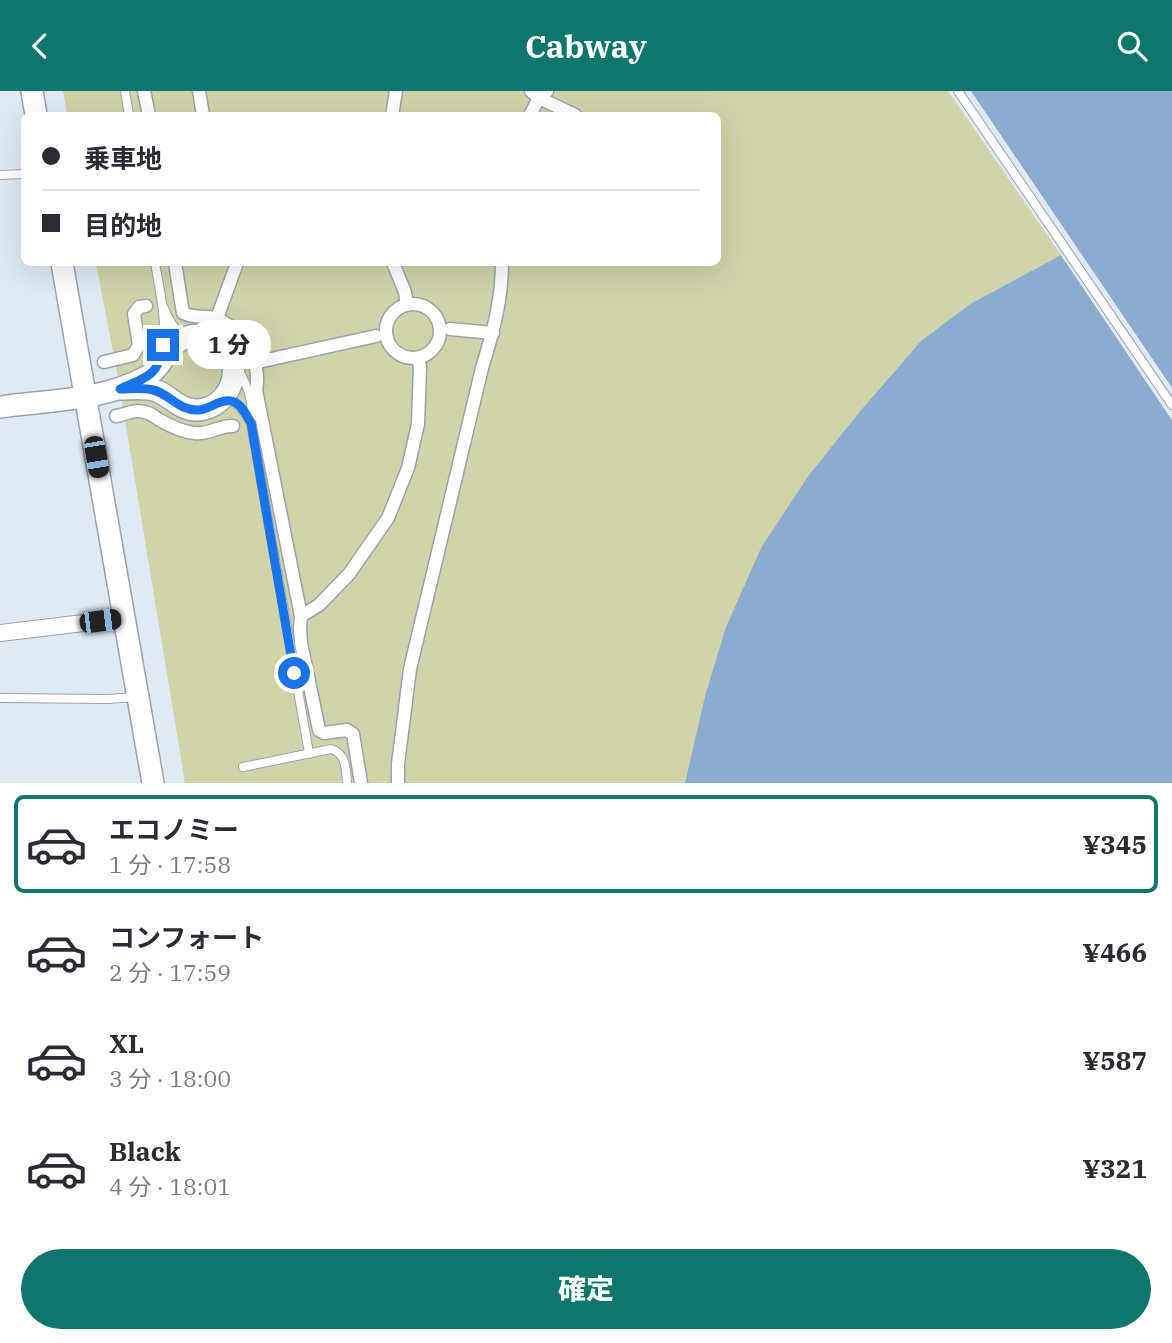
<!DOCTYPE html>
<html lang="ja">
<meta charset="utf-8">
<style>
body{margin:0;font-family:"IBM Plex Serif","Noto Sans JP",serif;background:#f7f7f7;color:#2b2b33;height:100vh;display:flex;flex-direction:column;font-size:26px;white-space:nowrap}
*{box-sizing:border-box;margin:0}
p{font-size:23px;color:#7c7c81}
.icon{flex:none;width:38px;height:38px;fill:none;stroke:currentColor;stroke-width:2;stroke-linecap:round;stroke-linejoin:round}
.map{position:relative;height:692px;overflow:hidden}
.details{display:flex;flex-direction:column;background:#fff;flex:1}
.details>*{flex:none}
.hud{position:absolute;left:21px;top:21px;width:700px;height:154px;border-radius:10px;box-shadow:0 7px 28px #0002;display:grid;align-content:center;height:154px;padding:0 21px;background:#fff}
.end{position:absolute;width:32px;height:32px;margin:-16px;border:9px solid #1a73e8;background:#fff;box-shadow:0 0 0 4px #fff}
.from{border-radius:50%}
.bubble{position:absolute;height:49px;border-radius:24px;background:#fff;box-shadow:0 7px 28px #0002;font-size:23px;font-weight:800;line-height:49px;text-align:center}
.car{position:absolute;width:21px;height:42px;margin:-21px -10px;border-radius:9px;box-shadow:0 0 5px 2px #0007;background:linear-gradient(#222 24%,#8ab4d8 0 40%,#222 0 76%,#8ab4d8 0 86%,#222 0)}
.hud b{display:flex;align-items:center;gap:24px;height:66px;font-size:26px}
.hud b+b{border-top:2px solid #e1e1e2}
.hud i{width:18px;height:18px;background:#2b2b33}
ul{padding:12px 0 0;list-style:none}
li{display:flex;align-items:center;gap:21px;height:98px;margin:0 14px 10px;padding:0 7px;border:4px solid transparent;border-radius:10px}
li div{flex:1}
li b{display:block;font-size:26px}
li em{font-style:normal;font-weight:800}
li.active{border-color:#0f766e}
li>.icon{width:63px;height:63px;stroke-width:1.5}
.primary-button{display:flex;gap:14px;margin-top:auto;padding:14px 21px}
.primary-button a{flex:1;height:80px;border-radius:42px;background:#0f766e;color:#fff;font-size:28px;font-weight:800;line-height:80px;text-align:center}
header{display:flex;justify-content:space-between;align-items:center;height:91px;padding:0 21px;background:#0f766e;color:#fff;font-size:32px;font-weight:800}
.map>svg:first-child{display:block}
</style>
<header><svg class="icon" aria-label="back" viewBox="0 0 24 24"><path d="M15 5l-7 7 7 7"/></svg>Cabway<svg class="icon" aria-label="search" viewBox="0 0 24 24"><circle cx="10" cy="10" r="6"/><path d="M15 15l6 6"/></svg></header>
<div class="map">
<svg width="1172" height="692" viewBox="0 0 1172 692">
<rect width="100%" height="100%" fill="#dfe8f3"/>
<polygon fill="#d1d3a9" points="63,0 948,0 1061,164 970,213 921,250 861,319 809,384 705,605 685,692 185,692 120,298 96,172 718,172 718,24 67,24"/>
<g fill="#8dabcf">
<polygon points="971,0 1172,0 1172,297"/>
<polygon points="1061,164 1172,329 1172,692 685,692 705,605 726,536 761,457 809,384 861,319 921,250 970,213"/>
</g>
<g fill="#dfe8f3">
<polygon points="1075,155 1172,297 1172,301 1169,299 1072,157"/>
<polygon points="1064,162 1172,323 1172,329 1061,164"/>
</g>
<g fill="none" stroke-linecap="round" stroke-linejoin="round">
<g stroke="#9ba3ad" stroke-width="10">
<g id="service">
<polyline points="125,0 129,24"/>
<polyline points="958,0 1172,314"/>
<polyline points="0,84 24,83"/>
<path d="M155,172C160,200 167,230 163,259"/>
<path d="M164,217C169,229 173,239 186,244"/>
<path d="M238,278C248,296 254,311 251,332L309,662"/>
<path d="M223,310C240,310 243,319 251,332"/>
<polyline points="0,607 108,608 136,606"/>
<path d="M243,676L331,658C346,662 346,678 347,692"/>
</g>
</g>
<g stroke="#9ba3ad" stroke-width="15">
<g id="pedestrian">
<polyline points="144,0 149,24"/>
<polyline points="199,0 203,24"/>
<polyline points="531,0 539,7 575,24"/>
<polyline points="392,24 396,0"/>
<polyline points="530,24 539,7 547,0"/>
<path d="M175,172L183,222C195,228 204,224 216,227C219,227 223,231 225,232C247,244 261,275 256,299L301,525L300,538L301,552L319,639L324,642L347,639L353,643L361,692"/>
<polyline points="393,172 405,201 407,214"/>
<circle cx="413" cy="240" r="27"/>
<polyline points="217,227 237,172"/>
<polyline points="450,238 493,242"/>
<polyline points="104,271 133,264 139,254 134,223 139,216 146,215"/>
<polyline points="254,272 376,245"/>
<path d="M116,325C123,324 131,320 138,320C147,320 152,324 158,328C170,335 182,341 195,342C209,344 220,334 233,335"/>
<polyline points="301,525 319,514 349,483 388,427 408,377 418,333 420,276 418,267"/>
<path d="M398,692V673L410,578L482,277C493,241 502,209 502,172"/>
</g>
</g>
<g stroke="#9ba3ad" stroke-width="18">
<polyline id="minor" points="0,542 125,527"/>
</g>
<g stroke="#9ba3ad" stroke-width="24">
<g id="tertiary">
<polyline points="32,0 36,24"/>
<polyline points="62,172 153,692"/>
<path d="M0,316C48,309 102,310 146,286C164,276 165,254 187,246C200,241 216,248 225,258C246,282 225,320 195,319C179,318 171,306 157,300C146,296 132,298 120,298"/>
</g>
</g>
<use href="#service" stroke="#fff" stroke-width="8"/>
<use href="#pedestrian" stroke="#fff" stroke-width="12"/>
<use href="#minor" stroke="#fff" stroke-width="16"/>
<use href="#tertiary" stroke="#fff" stroke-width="21"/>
</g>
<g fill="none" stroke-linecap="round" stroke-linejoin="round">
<path stroke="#1a73e8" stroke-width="9" d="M163,254C159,285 147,286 120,298C131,298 143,296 153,299C170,303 179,320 198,319C210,319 221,306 234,311C242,314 247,325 251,332L294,582"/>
</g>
</svg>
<i class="end from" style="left:294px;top:582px"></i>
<i class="end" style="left:163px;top:254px"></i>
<div class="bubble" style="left:187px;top:229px;width:84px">1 分</div>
<i class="car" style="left:96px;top:366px;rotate:170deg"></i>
<i class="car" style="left:100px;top:530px;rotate:83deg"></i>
<div class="hud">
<b><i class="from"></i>乗車地</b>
<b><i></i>目的地</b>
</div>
</div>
<section class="details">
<ul>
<li class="active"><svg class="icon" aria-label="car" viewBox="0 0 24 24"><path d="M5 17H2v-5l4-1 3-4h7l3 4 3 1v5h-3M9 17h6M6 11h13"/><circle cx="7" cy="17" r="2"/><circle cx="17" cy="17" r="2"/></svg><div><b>エコノミー</b><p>1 分 · 17:58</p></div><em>¥345</em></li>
<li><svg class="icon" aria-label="car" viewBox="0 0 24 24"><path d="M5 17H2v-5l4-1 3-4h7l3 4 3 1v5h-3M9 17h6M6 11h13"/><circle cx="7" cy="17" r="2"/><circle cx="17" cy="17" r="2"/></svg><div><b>コンフォート</b><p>2 分 · 17:59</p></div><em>¥466</em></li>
<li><svg class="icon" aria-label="car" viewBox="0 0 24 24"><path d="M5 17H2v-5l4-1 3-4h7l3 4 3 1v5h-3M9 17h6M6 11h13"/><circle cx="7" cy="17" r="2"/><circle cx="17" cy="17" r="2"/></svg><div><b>XL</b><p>3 分 · 18:00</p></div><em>¥587</em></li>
<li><svg class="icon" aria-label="car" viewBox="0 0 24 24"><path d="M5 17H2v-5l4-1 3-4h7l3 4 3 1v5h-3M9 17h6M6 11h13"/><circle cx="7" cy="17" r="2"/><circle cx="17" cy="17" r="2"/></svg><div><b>Black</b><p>4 分 · 18:01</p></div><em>¥321</em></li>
</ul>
<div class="primary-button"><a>確定</a></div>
</section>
